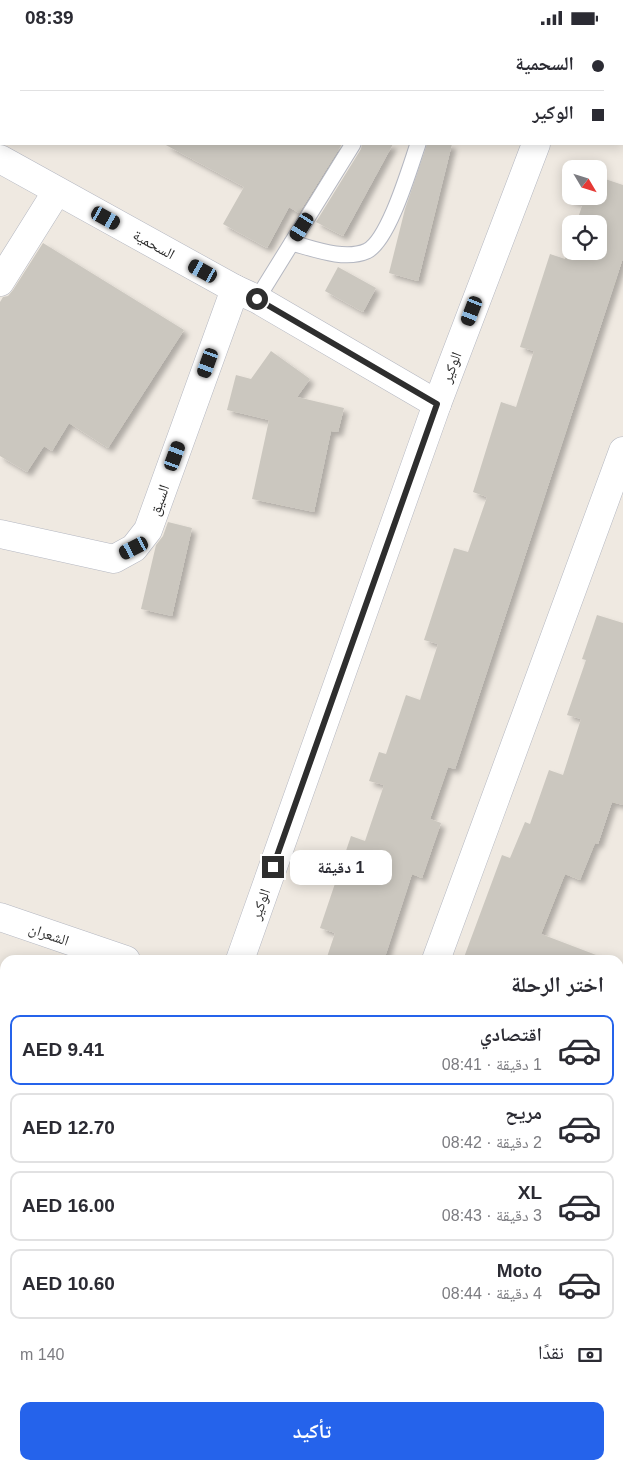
<!DOCTYPE html>
<html lang="ar">
<meta charset="utf-8">
<style>
body{margin:0;font-family:Helvetica,"Noto Naskh Arabic",sans-serif;background:#f2f2f3;color:#2b2b33;direction:rtl;height:100vh;display:flex;flex-direction:column;font-size:19px;white-space:nowrap}
*{box-sizing:border-box;margin:0}
p{font-size:16px;color:#7c7c81}
.icon{flex:none;width:28px;height:28px;fill:none;stroke:currentColor;stroke-width:2;stroke-linecap:round;stroke-linejoin:round}
.map{position:relative;flex:1;overflow:hidden;direction:ltr}
.side{position:absolute;left:0px;top:920px;width:624px;height:515px;display:flex;flex-direction:column;background:#fff;border-radius:15px 15px 0 0;box-shadow:0 2px 12px #0003;direction:rtl}
.side>*{flex:none}
.top-card{position:absolute;left:0px;top:0px;width:624px;height:110px;box-shadow:0 2px 12px #0003;direction:rtl;display:grid;align-content:center;height:110px;padding:0 20px;background:#fff}
.needle{width:32px;rotate:128deg}
.tools{position:absolute;left:562px;top:125px;display:grid;gap:10px}
.tools a{display:grid;place-items:center;width:45px;height:45px;border-radius:10px;background:#fff;box-shadow:0 2px 12px #0003;font-size:25px}
.end{position:absolute;width:22px;height:22px;margin:-11px;border:6px solid #2e2e2e;background:#fff;box-shadow:0 0 0 2px #fff}
.from{border-radius:50%}
.bubble{position:absolute;height:35px;border-radius:10px;background:#fff;box-shadow:0 2px 12px #0003;font-size:16px;font-weight:800;line-height:35px;text-align:center;direction:rtl}
.car{position:absolute;width:15px;height:30px;margin:-15px -8px;border-radius:6px;box-shadow:0 0 4px 1px #0007;background:linear-gradient(#222 24%,#8ab4d8 0 40%,#222 0 76%,#8ab4d8 0 86%,#222 0)}
.top-card b{display:flex;align-items:center;gap:18px;height:48px;font-size:19px}
.top-card b+b{border-top:1px solid #e1e1e2}
.top-card i{width:12px;height:12px;background:#2b2b33}
ul{padding:0;list-style:none}
li{display:flex;align-items:center;gap:15px;height:70px;margin:0 10px 8px;padding:0 10px;border:2px solid #e1e1e2;border-radius:10px}
li div{flex:1}
li b{display:block;font-size:19px}
li em{font-style:normal;font-weight:800}
li.selected{border-color:#2563eb}
li>.icon{width:45px;height:45px;stroke-width:1.5}
h2{padding:0 20px;font-size:22px;line-height:60px}
.pay{display:flex;align-items:center;gap:12px;height:55px;padding:0 20px;font-size:19px}
.pay p{margin-inline-start:auto}
.cta{display:flex;gap:10px;margin-top:auto;padding:10px 20px}
.cta a{flex:1;height:58px;border-radius:10px;background:#2563eb;color:#fff;font-size:20px;font-weight:800;line-height:58px;text-align:center}
.status{display:flex;justify-content:space-between;align-items:center;height:35px;padding:0 25px;background:#fff;direction:ltr}
.status svg{height:14px;fill:currentColor}
.map>svg:first-child{display:block}
</style>
<div class="status"><b>08:39</b><svg viewBox="0 0 49 12"><path d="M0 12V9h3v3zM5 12V6h3v6zM10 12V3h3v9zM15 12V0h3v12zM26 1h20v11H26zM47 4h2v5h-2z"/></svg></div>
<div class="map">
<svg width="623" height="1435" viewBox="0 0 623 1435">
<defs>
<filter id="shadow"><feDropShadow dx="4.5" dy="4.5" stdDeviation="2.5" flood-color="#0004"/></filter>
</defs>
<rect width="100%" height="100%" fill="#efe9e1"/>
<g fill="#cbc7bf" filter="url(#shadow)">
<polygon points="164,109 342,109 299,178 289,172 267,213 223,189 244,152"/>
<polygon points="362,109 393,109 343,201 316,187 361,114"/>
<polygon points="427,109 452,109 418,246 389,238 405,174"/>
<polygon points="599,142 623,150 623,223 455,734 448,732 430,784 441,788 422,843 412,839 384,925 326,925 335,898 320,893 351,801 365,806 384,750 369,746 379,717 386,719 406,660 420,665 438,609 424,605 454,513 468,517 487,462 473,457 501,367 516,372 534,316 520,312 550,219 565,224 571,204 571,216 599,216 599,189 576,189 583,168 569,164 571,157 571,161 599,161"/>
<polygon points="43,208 184,295 108,413 69,388 52,416 44,411 27,437 0,421 0,267 3,262 8,261 13,255"/>
<polygon points="338,232 376,253 363,277 325,256"/>
<polygon points="271,316 310,344 297,362 344,373 338,397 331,396 314,477 252,464 269,385 227,375 236,340 251,344"/>
<polygon points="168,487 192,493 172,581 141,574 156,510 163,501"/>
<polygon points="597,580 623,588 623,770 612,767 598,809 595,808 580,845 565,839 541,899 604,923 604,925 463,925 502,820 510,823 525,787 530,789 549,735 563,740 581,684 567,680 586,625 582,624"/>
</g>
<g fill="none" stroke-linecap="round" stroke-linejoin="round">
<g stroke="#b4b7c1" stroke-width="17">
<g id="service">
<path d="M292,208C314,214 345,226 367,216C389,205 410,132 418,109"/>
<polyline points="257,264 353,109"/>
</g>
</g>
<g stroke="#b4b7c1" stroke-width="29">
<g id="minor">
<polyline points="574,0 576,1"/>
<polyline points="622,27 623,27"/>
<polyline points="0,124 235,254 257,264 437,369"/>
<polyline points="0,247 57,156"/>
<polyline points="0,499 114,524 134,513 148,495 235,254"/>
<polyline points="0,882 126,925"/>
<polyline points="240,925 437,369 536,109"/>
<polyline points="436,925 623,416"/>
<polyline points="0,1052 5,1054"/>
<polyline points="0,1121 5,1119"/>
<polyline points="619,1159 623,1147"/>
<polyline points="0,1295 5,1297"/>
<polyline points="619,1341 623,1342"/>
<polyline points="39,1435 41,1430"/>
<polyline points="226,1435 228,1430"/>
<polyline points="515,1435 517,1430"/>
</g>
</g>
<use href="#service" stroke="#fff" stroke-width="15"/>
<use href="#minor" stroke="#fff" stroke-width="28"/>
</g>
<g fill="none" stroke-linecap="round" stroke-linejoin="round">
<polyline stroke="#2e2e2e" stroke-width="6" points="257,264 437,369 273,832"/>
</g>
<g text-anchor="middle" dominant-baseline="central" stroke-width="4.5" stroke-linejoin="round" paint-order="stroke">
<g font-size="15" fill="#2e2e2e" stroke="#fff">
<text transform="translate(154 209) rotate(29)">السحمية</text>
<text transform="translate(451 332) rotate(-69)">الوكير</text>
<text transform="translate(159 465) rotate(-70)">السيق</text>
<text transform="translate(260 869) rotate(-71)">الوكير</text>
<text transform="translate(49 899) rotate(19)">الشعران</text>
</g>
</g>
</svg>
<div class="tools">
<a><svg class="needle" viewBox="-14 -14 28 28"><path d="M0-13l5 13h-10z" fill="#e53935"/><path d="M0 13l5-13h-10z" fill="#7c7c81"/></svg></a>
<a><svg class="icon" aria-label="locate" viewBox="0 0 24 24"><circle cx="12" cy="12" r="6"/><path d="M12 2v4M12 18v4M2 12h4M18 12h4"/></svg></a>
</div>
<i class="end from" style="left:257px;top:264px"></i>
<i class="end" style="left:273px;top:832px"></i>
<div class="bubble" style="left:290px;top:815px;width:102px">1 دقيقة</div>
<i class="car" style="left:106px;top:183px;rotate:119deg"></i>
<i class="car" style="left:302px;top:192px;rotate:212deg"></i>
<i class="car" style="left:203px;top:236px;rotate:299deg"></i>
<i class="car" style="left:472px;top:276px;rotate:201deg"></i>
<i class="car" style="left:208px;top:328px;rotate:200deg"></i>
<i class="car" style="left:175px;top:421px;rotate:20deg"></i>
<i class="car" style="left:134px;top:513px;rotate:243deg"></i>
<div class="top-card">
<b><i class="from"></i>السحمية</b>
<b><i></i>الوكير</b>
</div>
<section class="side">
<h2>اختر الرحلة</h2>
<ul>
<li class="selected"><svg class="icon" aria-label="car" viewBox="0 0 24 24"><path d="M5 17H2v-5l4-1 3-4h7l3 4 3 1v5h-3M9 17h6M6 11h13"/><circle cx="7" cy="17" r="2"/><circle cx="17" cy="17" r="2"/></svg><div><b>اقتصادي</b><p>1 دقيقة · 08:41</p></div><em>AED 9.41</em></li>
<li><svg class="icon" aria-label="car" viewBox="0 0 24 24"><path d="M5 17H2v-5l4-1 3-4h7l3 4 3 1v5h-3M9 17h6M6 11h13"/><circle cx="7" cy="17" r="2"/><circle cx="17" cy="17" r="2"/></svg><div><b>مريح</b><p>2 دقيقة · 08:42</p></div><em>AED 12.70</em></li>
<li><svg class="icon" aria-label="car" viewBox="0 0 24 24"><path d="M5 17H2v-5l4-1 3-4h7l3 4 3 1v5h-3M9 17h6M6 11h13"/><circle cx="7" cy="17" r="2"/><circle cx="17" cy="17" r="2"/></svg><div><b>XL</b><p>3 دقيقة · 08:43</p></div><em>AED 16.00</em></li>
<li><svg class="icon" aria-label="car" viewBox="0 0 24 24"><path d="M5 17H2v-5l4-1 3-4h7l3 4 3 1v5h-3M9 17h6M6 11h13"/><circle cx="7" cy="17" r="2"/><circle cx="17" cy="17" r="2"/></svg><div><b>Moto</b><p>4 دقيقة · 08:44</p></div><em>AED 10.60</em></li>
</ul>
<div class="pay"><svg class="icon" aria-label="cash" viewBox="0 0 24 24"><path d="M3 7h18v10H3z"/><circle cx="12" cy="12" r="2"/></svg>نقدًا<p>140 m</p></div>
<div class="cta"><a>تأكيد</a></div>
</section>
</div>
